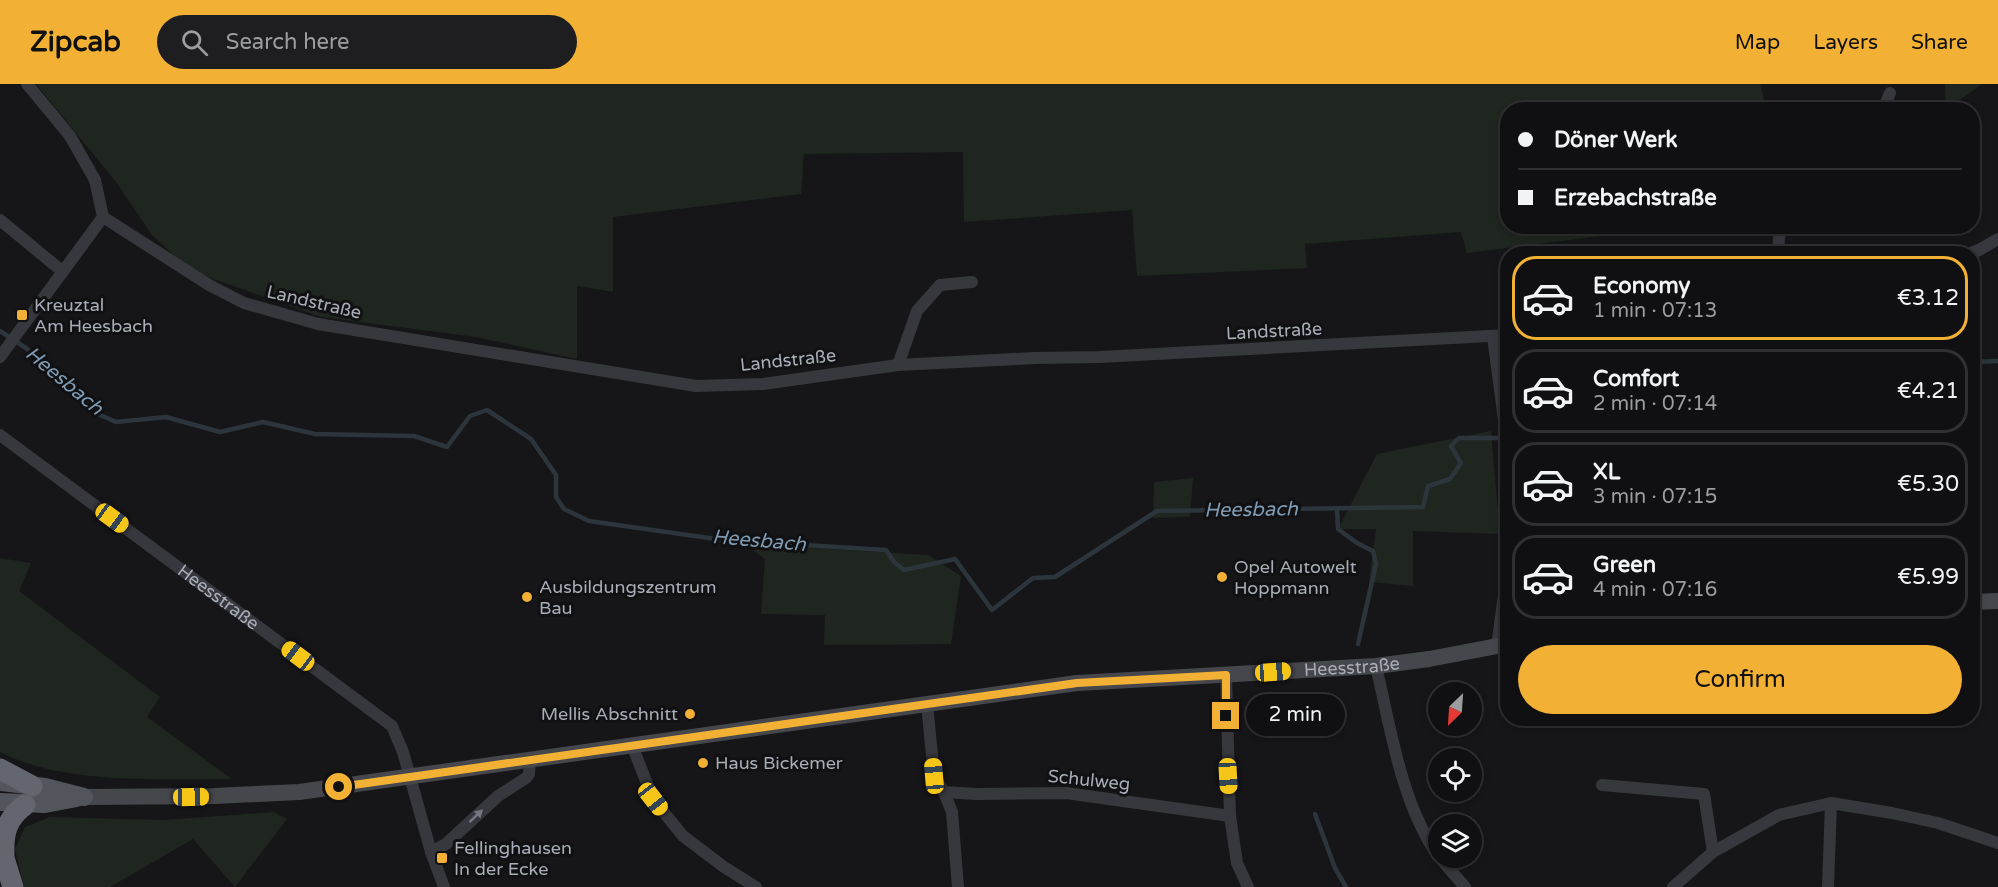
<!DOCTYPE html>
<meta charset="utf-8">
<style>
body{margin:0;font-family:"Varela Round",sans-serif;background:#1e1e20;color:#f1f3f6;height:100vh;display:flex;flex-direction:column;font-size:22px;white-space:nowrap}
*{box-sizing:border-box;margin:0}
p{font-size:20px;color:#9c9d9f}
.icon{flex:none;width:33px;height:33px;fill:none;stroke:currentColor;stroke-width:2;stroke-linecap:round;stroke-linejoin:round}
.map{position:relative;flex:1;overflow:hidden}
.sheet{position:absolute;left:1500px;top:162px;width:480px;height:480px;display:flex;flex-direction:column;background:#101012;border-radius:24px;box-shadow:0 3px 9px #0003,0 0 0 2px #303032}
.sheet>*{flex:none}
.hud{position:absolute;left:1500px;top:18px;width:480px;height:132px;border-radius:24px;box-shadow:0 3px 9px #0003,0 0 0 2px #303032;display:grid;align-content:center;height:132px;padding:0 18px;background:#101012}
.needle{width:39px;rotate:205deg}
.fabs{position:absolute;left:1428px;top:598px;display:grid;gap:12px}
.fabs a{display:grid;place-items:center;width:54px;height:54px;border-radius:50%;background:#101012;box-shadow:0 3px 9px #0003,0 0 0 2px #303032;font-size:30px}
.end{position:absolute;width:27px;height:27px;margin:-14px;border:8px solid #f2b134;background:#111;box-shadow:0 0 0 3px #111}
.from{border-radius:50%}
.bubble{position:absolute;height:42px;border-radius:21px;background:#101012;box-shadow:0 3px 9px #0003,0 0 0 2px #303032;font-size:20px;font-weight:600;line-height:42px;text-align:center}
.car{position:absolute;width:18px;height:36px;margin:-18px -9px;border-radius:8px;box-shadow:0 0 4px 2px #0007;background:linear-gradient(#f5c518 24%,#345 0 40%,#f5c518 0 76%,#345 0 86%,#f5c518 0)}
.hud b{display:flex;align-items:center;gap:21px;height:57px;font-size:22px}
.hud b+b{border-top:2px solid #303032}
.hud i{width:15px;height:15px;background:#f1f3f6}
ul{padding:10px 0 0;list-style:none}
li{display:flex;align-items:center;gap:18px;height:84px;margin:0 12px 9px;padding:0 6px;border:3px solid #303032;border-radius:24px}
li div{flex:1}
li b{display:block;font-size:22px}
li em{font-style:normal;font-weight:600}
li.active{border-color:#f2b134}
li>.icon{width:54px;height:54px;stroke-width:1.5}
.primary-button{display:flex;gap:12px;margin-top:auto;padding:12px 18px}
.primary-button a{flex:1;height:69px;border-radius:36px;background:#f2b134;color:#111;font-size:24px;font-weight:600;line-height:69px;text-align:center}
header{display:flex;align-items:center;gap:36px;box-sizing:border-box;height:84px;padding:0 30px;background:#f2b134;color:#111}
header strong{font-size:28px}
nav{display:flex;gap:33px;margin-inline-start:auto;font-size:21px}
.search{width:420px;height:54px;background:#1e1e20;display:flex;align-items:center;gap:15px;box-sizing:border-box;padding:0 21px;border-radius:33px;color:#9c9d9f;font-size:22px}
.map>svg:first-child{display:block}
</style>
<header>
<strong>Zipcab</strong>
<div class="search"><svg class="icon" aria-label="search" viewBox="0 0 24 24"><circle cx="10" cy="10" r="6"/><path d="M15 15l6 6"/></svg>Search here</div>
<nav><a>Map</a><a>Layers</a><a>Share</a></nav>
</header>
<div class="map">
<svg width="1998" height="803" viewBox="0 0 1998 803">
<rect width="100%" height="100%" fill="#161618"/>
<g fill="#1e261f">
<polygon points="36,0 1760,0 1766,25 1508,26 1508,142 1623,143 1625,149 1467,169 1461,148 1305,160 1307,184 1137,192 1132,126 964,138 963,68 804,70 801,110 613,133 613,208 577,202 577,275 476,253 321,233 191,187 152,151 116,98"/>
<polygon points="1945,0 1982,0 1946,26"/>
<polygon points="1491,347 1500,450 1413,447 1413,502 1369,498 1376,445 1338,445 1377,370"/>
<polygon points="1193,394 1190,433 1153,434 1154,398"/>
<polygon points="745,460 928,471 961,492 951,560 824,561 825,531 761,530 765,475"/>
<path d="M0,474L31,479L19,507L160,613L147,633L232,695C159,694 67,702 0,668Z"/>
<polygon points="274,728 287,735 235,803 193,755 110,803 24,803 15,765 25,743 50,733 163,736"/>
</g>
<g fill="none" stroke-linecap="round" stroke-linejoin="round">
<g stroke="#2c353c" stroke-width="4.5">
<polyline points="0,247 26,264 98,330 116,338 166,333 220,348 263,338 315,350 414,352 447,363 470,332 487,326 531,355 556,391 556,413 564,425 589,437 723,456 886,466 894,478 904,486 955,475 992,526 1033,494 1055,493 1157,427 1423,423 1428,402 1450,395 1461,379 1451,362 1459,354 1505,354"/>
<polyline points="1972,278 1998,277"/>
<polyline points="1337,425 1338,445 1357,459 1373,467 1376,480 1358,560"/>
<polyline points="1315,730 1335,784 1346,803"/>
</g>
<g stroke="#37383d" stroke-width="12">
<polyline points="1883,26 1890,9"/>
<polyline points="103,133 209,201 244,219 318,240 696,302 763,300 898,281 1035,274 1100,273 1508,251"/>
<polyline points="0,136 62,187"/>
<polyline points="1778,170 1779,154 1782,142"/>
<polyline points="1968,170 1979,166 1998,155"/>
<polyline points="1493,253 1508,366"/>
<polyline points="0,273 103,133 95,96 70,52 27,0"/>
<polyline points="898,281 917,227 940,201 972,198"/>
<path id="s1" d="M0,351L392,642L403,668L431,768L444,803"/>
<polyline points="1497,562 1508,483"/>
<path d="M1376,582C1391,646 1401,718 1438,772"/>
<polyline points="1226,591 1230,732 1237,779 1248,803"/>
<polyline points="927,620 934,692 944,708 952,728 958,803"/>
<polyline points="632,661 653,715 683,752 724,783 756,803"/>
<polyline points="1602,701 1704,710 1713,768"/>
<polyline points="944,708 977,710 1066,709 1230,732"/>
<polyline points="431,768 446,760 498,712 526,694 529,690 530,675"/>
<polyline points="1440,774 1465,803"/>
<polyline points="1673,803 1713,768 1779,731 1831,719 1892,729 1938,739 1998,759"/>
<polyline points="1828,803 1831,719"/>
</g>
<g stroke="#45474d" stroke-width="16">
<polyline points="1972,518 1998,517"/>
<path id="s2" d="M84,713L214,712L299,708L1077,599L1376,582L1429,575L1508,560"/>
</g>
<g stroke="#53555c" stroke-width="18">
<polyline points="0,698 45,703 84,713"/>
<polyline points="0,718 45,720 77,714"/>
</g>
<g stroke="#63666e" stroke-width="21">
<polyline points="0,685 32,702"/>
<polyline points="0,761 13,803"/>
<path d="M4,770C3,749 7,734 25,721"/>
</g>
</g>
<defs><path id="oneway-solid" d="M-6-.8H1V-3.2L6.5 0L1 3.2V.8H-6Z" transform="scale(1.5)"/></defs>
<use fill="#757881" href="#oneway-solid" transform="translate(476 732) rotate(-43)"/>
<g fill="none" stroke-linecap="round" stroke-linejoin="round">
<polyline stroke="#f2b134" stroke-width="8" points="339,703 1077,599 1226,591 1226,632"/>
</g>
<g fill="#f2b134" stroke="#111113" stroke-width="2">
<rect x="16" y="225" width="12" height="12" rx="3"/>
<circle cx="1222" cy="493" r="6"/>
<circle cx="527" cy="513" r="6"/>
<circle cx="690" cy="630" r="6"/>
<circle cx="703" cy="679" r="6"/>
<rect x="436" y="768" width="12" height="12" rx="3"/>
</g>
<g text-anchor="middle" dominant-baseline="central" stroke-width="6" stroke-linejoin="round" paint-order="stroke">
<g font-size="18" fill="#a8adb8" stroke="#111113">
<text transform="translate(314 218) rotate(13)">Landstraße</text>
<text transform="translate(1274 247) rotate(-3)">Landstraße</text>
<text transform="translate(788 276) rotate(-6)">Landstraße</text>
<text stroke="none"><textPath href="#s1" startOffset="272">Heesstraße</textPath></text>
<text stroke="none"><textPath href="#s2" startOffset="1276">Heesstraße</textPath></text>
<text transform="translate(1089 696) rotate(6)">Schulweg</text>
</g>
<g font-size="18" fill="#a8adb8" stroke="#111113" text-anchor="start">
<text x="34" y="221">Kreuztal<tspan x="34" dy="21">Am Heesbach</tspan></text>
<text x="1234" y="483">Opel Autowelt<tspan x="1234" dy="21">Hoppmann</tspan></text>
<text x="539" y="503">Ausbildungszentrum<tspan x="539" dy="21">Bau</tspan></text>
<text x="678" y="630" text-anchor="end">Mellis Abschnitt</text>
<text x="715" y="679">Haus Bickemer</text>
<text x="454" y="764">Fellinghausen<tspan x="454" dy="21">In der Ecke</tspan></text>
</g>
<g font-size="20" font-style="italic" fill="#7f9bb3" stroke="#111113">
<text transform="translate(64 297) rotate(40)">Heesbach</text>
<text transform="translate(1251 426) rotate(-1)">Heesbach</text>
<text transform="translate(759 457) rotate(5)">Heesbach</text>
</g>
</g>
</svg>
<div class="fabs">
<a><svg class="needle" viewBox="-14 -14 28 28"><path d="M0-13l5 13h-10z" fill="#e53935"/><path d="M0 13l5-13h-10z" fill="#9c9d9f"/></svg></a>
<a><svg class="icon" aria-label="locate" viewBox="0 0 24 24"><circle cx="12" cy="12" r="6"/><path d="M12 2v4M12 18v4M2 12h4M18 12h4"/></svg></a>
<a><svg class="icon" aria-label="layers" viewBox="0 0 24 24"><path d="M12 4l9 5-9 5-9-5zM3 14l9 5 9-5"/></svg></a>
</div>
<i class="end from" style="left:339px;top:703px"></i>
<i class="end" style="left:1226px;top:632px"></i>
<div class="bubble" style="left:1246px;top:610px;width:99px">2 min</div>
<i class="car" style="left:112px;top:434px;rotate:126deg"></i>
<i class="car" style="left:298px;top:572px;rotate:307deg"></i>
<i class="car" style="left:1273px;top:588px;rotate:86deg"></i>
<i class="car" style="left:934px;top:692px;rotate:355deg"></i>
<i class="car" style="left:1228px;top:692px;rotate:177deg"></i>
<i class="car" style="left:191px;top:713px;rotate:89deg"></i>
<i class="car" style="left:653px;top:715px;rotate:142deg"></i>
<div class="hud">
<b><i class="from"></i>Döner Werk</b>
<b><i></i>Erzebachstraße</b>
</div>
<section class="sheet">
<ul>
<li class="active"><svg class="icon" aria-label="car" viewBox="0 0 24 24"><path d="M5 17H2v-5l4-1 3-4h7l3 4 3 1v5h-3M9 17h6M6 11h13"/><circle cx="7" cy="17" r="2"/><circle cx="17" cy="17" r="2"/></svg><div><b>Economy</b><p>1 min · 07:13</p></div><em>€3.12</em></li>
<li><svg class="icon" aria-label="car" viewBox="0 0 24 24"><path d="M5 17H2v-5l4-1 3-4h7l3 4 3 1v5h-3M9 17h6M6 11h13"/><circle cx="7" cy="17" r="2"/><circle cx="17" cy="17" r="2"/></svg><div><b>Comfort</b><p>2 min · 07:14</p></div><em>€4.21</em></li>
<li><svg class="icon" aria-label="car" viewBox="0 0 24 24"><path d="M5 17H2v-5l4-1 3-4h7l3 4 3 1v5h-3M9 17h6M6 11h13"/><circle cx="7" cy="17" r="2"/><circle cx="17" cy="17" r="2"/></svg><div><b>XL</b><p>3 min · 07:15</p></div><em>€5.30</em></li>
<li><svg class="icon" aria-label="car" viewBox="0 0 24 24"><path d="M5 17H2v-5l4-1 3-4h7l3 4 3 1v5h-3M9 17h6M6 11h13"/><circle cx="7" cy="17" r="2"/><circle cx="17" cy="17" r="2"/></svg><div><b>Green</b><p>4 min · 07:16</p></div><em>€5.99</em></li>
</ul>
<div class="primary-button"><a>Confirm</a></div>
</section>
</div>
